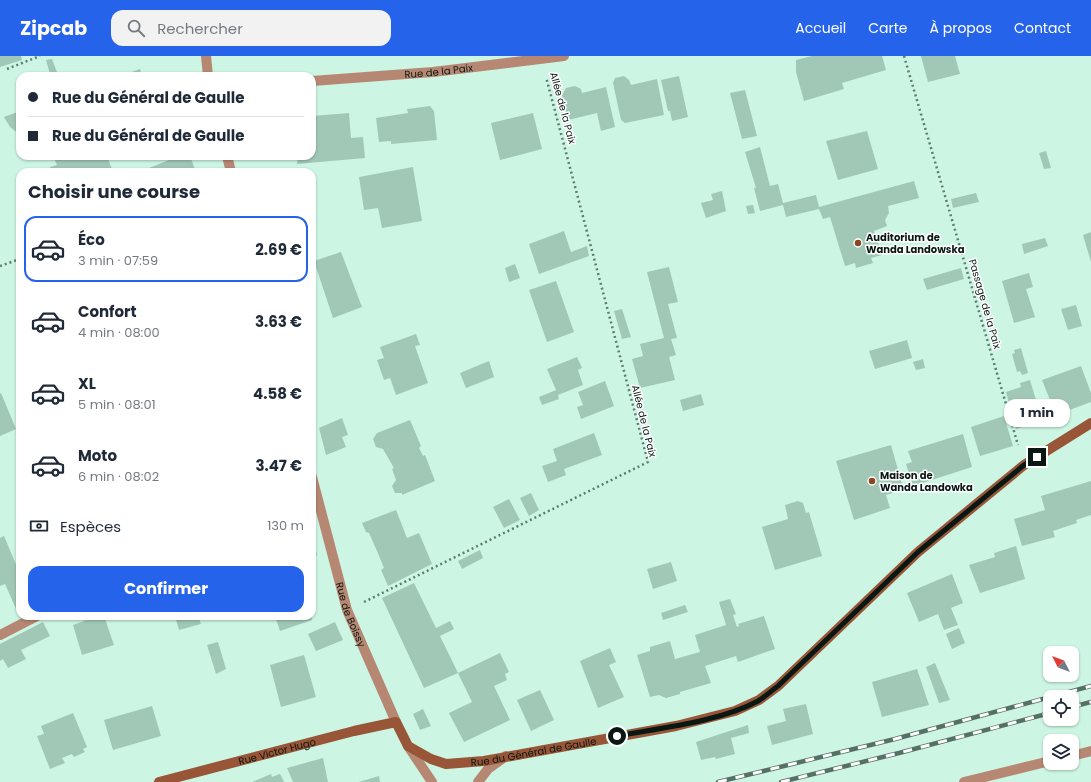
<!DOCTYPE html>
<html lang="fr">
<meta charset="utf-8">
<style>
body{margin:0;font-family:Poppins,sans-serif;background:#f2f2f3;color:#1f2937;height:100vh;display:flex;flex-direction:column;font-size:15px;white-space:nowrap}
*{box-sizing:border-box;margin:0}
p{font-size:13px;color:#747a83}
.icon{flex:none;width:22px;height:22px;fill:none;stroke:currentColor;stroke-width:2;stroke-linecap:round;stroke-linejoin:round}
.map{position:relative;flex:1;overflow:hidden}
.drawer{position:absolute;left:16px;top:112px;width:300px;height:452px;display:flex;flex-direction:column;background:#fff;border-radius:12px;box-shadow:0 1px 3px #0004}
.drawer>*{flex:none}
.hud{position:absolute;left:16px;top:16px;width:300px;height:88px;border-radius:12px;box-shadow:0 1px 3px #0004;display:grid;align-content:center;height:88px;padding:0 12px;background:#fff}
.needle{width:26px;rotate:312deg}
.controls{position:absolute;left:1043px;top:590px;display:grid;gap:8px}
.controls a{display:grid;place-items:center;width:36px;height:36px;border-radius:8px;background:#fff;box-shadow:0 1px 3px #0004;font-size:20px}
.end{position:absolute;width:18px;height:18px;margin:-9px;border:5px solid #091812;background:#fff;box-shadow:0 0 0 2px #fff}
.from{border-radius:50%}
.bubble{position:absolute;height:28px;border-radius:12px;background:#fff;box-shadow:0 1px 3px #0004;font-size:13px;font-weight:700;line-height:28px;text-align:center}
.hud b{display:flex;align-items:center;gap:14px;height:38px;font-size:15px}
.hud b+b{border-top:1px solid #e0e1e3}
.hud i{width:10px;height:10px;background:#1f2937}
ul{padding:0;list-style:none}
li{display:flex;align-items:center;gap:12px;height:66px;margin:0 8px 6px;padding:0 4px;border:2px solid transparent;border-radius:12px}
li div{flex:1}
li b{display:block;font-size:15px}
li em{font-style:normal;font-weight:700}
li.current{border-color:#2563eb}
li>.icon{width:36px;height:36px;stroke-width:1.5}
h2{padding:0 12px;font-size:18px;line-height:48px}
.pay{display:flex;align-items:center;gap:10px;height:44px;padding:0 12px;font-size:15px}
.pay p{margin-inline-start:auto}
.cta{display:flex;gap:8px;margin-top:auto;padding:8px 12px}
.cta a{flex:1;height:46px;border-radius:12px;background:#2563eb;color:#fff;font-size:16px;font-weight:700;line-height:46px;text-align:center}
header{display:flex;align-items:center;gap:24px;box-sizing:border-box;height:56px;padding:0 20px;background:#2563eb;color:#fff}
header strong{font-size:19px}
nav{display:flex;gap:22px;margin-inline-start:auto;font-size:14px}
.search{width:280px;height:36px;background:#f2f2f3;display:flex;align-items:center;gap:10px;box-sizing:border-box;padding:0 14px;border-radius:12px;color:#747a83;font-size:15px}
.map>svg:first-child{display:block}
</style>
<header>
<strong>Zipcab</strong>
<div class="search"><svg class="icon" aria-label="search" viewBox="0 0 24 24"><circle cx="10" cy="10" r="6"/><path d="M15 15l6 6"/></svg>Rechercher</div>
<nav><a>Accueil</a><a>Carte</a><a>À propos</a><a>Contact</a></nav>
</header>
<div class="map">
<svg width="1091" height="726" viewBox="0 0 1091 726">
<rect width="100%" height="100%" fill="#ccf5e3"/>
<g fill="#a1c8b7">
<polygon points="0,0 21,0 22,4 0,11"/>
<polygon points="812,0 882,0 886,14 842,27 844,33 804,45 796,16 796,4"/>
<polygon points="921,0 955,0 960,18 928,26"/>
<polygon points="52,3 57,16 50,18 46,4"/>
<polygon points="140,13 142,20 121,20"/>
<polygon points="624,20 629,24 631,29 657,23 664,59 625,67 621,64 613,27 615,22"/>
<polygon points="679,20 688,61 672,65 670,55 668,55 661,24"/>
<polygon points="575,30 581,33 582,37 606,31 615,71 601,75 597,57 568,64 562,39 566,32"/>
<polygon points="745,34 757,80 742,83 730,37"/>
<polygon points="430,50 434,55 437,84 391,88 391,85 379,86 376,62 408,57 407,53"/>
<polygon points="20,55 20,79 10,71 4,61"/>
<polygon points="349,57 351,82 363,81 365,102 297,108 298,100 312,100 312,60"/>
<polygon points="533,57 542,93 500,104 491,67"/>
<polygon points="867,75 878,113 838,124 826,85"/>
<polygon points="760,91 770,130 778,128 783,147 816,139 819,151 914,125 919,142 888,150 889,157 885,164 887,170 874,175 882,199 871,202 873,207 856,212 855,207 845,210 830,161 823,163 819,153 786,161 783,149 760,155 754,132 756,132 745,96"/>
<polygon points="1046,95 1051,112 1044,113 1039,97"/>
<polygon points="53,100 107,100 113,116 52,116 50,111 57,109"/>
<polygon points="179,100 190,100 196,116 139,116"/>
<polygon points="413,111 422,165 382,172 378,152 364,154 359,121"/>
<polygon points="722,135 726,155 706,162 701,147 713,144 711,138"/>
<polygon points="976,137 979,146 953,152 951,143"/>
<polygon points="753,149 755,157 748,158 746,150"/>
<polygon points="564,175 571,196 587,190 589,200 539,218 529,188"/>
<polygon points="1091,176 1091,206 1083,179"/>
<polygon points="1045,182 1048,190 1024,198 1022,188"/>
<polygon points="341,196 362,251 333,262 314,205"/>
<polygon points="515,208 520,222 509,226 505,212"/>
<polygon points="669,211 678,246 668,248 677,282 671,283 676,299 669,301 675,324 640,332 632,303 643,300 640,288 664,282 647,216"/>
<polygon points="961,212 964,223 927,234 923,223"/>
<polygon points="1029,217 1033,231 1026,233 1035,261 1014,267 1002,225"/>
<polygon points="556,225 574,276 547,286 529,234"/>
<polygon points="1076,249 1082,270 1068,274 1061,253"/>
<polygon points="622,253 631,281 622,283 614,255"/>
<polygon points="416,278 420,289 415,290 428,327 396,339 390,322 384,324 377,304 384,302 380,291"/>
<polygon points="907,284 912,302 875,313 869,295"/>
<polygon points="1021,292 1028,317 1022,319 1020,315 1017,316 1012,298 1015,297 1014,294"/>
<polygon points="577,301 582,312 578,314 583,329 558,339 559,343 542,349 539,341 556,334 547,313"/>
<polygon points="923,303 925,312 916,314 913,306"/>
<polygon points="489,305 494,321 466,332 460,317"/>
<polygon points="1081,310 1091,337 1091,346 1056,359 1042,324"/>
<polygon points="1030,324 1042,364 1016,373 1006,336 1021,331 1020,327"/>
<polygon points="605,325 614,350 581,363 577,351 583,349 578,336"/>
<polygon points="1,337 16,373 0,380 0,338"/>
<polygon points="701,338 704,349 683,355 680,344"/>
<polygon points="1004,360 1013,390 980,400 971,371"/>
<polygon points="342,362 348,379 342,381 346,391 326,399 319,372"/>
<polygon points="410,364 421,390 419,392 423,400 425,399 435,425 402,439 402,437 395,437 392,430 396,424 392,413 394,412 383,393 376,391 373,383 377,377"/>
<polygon points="594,377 602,399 564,413 566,419 548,426 542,410 557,405 553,393"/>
<polygon points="963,378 972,411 913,430 906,408 912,406 908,395"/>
<polygon points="891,389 902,428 891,431 893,437 886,439 890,452 854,464 836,405"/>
<polygon points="1091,425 1091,459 1076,464 1077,467 1053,475 1055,481 1022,490 1014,463 1045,454 1041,440"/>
<polygon points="531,437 539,454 529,460 520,442"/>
<polygon points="509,443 520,464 504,472 493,451"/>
<polygon points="798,445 803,447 806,457 809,456 822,500 775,514 762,471 788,463 785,449"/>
<polygon points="396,454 407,482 419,477 432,508 388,530 381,514 384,512 377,495 369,477 366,476 362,467"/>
<polygon points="4,480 20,518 20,562 5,528 0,530 0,482"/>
<polygon points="312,483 317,499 312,501"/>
<polygon points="1016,490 1025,523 980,537 969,509 995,501 994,497"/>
<polygon points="480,494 483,502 462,513 458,505"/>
<polygon points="671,506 677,525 653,533 647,513"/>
<polygon points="952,518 963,547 951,552 958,569 944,574 938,558 919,566 907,537"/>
<polygon points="414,527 436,572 450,565 454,573 440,580 458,617 500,597 509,616 505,618 507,624 494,630 510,664 464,686 449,657 472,646 458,617 424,632 382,542"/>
<polygon points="730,543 736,558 733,559 737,571 739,570 738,568 764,560 775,593 738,606 736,600 705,610 711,627 680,636 680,638 666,642 659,639 650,641 637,599 650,595 650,591 670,585 675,603 700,596 695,579 726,569 719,546"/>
<polygon points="685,549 688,556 663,564 661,557"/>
<polygon points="98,560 104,560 114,589 82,599 73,569"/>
<polygon points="175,560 198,560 201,568 179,574"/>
<polygon points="275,560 311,560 312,564 280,575"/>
<polygon points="43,566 50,580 21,594 26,603 8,612 3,603 0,605 0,588"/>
<polygon points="335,566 343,584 316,595 308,578"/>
<polygon points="959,572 965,587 952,593 946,578"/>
<polygon points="218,586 226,613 216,618 207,589"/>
<polygon points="610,592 616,606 609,609 624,641 598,652 580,605"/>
<polygon points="304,599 316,641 281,651 270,609"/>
<polygon points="935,607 950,644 939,647 926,611"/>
<polygon points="917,613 929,649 882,661 872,626"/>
<polygon points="540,634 554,664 531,675 517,644"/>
<polygon points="806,648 813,678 772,689 767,670 786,665 783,653"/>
<polygon points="152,650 161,680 113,694 104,664"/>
<polygon points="423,653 431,670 420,674 413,658"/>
<polygon points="73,657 87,691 83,693 85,696 74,701 72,698 62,702 65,707 50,713 37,680 44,678 41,670"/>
<polygon points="748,669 749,677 731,682 735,698 716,703 715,701 701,704 696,686"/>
<polygon points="323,702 328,726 293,726 287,712"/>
<polygon points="271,718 272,721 280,718 284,726 252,726"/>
<polygon points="379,720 380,726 359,726"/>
</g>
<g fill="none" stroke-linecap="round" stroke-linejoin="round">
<g stroke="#617c70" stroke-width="2.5" stroke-dasharray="2 3" stroke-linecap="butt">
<polyline points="904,0 1018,389"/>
<polyline points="7,13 40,0"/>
<polyline points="0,210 20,203"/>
<polyline points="364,546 648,406 546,21"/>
</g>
<polyline stroke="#b68772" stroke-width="10" points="0,579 37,560"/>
<g stroke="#b68772" stroke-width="10">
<polyline points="206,0 208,20"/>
<path id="s1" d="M312,25L433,16L564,0"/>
<polyline points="227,100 231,116"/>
<path id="s2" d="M312,421L347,554L396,666"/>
<polyline points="408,690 432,726"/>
<polyline points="1072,700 1091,695"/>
<polyline points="478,726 488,713 506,700"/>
<polyline points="964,726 1050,705"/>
</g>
<path stroke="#985537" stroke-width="10" id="s3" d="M159,726L354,675L396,666L408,690L431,703L446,708L484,705L676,670L735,655L759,644L778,630L918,496L1024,409L1091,367"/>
<g stroke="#577066" stroke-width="4.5">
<g id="rail">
<polyline points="1051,641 1091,630"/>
<polyline points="1072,651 1091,646"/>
<polyline points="718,726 895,683 1050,641"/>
<polyline points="781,726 899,697 1050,657"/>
</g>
</g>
<use href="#rail" stroke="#fff" stroke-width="3" stroke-dasharray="9" stroke-linecap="butt"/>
</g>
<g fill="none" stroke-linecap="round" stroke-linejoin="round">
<path stroke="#091812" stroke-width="5" d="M617,680C660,672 719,666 758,645C765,641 771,635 778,630L918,496L1024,409L1037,401"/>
</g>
<g fill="#8c4523" stroke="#fff" stroke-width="1.5">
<circle cx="858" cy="187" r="4"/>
<circle cx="872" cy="425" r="4"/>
</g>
<g text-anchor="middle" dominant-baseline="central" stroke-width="3" stroke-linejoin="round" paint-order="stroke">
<g font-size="10" fill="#091812" stroke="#fff">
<text stroke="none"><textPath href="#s1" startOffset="127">Rue de la Paix</textPath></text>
<text transform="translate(563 52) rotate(75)">Allée de la Paix</text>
<text transform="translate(985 248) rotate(74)">Passage de la Paix</text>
<text transform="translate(644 365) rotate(76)">Allée de la Paix</text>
<text stroke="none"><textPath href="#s2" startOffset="143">Rue de Boissy</textPath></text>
<text stroke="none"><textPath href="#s3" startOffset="122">Rue Victor Hugo</textPath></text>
<text stroke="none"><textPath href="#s3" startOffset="402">Rue du Général de Gaulle</textPath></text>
</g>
<g font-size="10" font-weight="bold" fill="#091812" stroke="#fff" text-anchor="start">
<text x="866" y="181">Auditorium de<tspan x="866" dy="12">Wanda Landowska</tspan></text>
<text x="880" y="419">Maison de<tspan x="880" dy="12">Wanda Landowka</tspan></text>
</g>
</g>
</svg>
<div class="controls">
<a><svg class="needle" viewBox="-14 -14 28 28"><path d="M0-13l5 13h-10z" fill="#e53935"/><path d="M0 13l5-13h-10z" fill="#747a83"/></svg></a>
<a><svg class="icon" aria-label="locate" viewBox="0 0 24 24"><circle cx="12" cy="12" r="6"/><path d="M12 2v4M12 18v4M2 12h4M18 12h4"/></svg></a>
<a><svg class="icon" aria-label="layers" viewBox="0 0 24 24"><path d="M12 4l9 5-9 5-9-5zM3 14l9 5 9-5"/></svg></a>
</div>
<i class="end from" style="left:617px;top:680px"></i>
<i class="end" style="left:1037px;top:401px"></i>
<div class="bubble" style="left:1004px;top:343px;width:66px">1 min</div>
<div class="hud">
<b><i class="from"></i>Rue du Général de Gaulle</b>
<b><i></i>Rue du Général de Gaulle</b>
</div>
<section class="drawer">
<h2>Choisir une course</h2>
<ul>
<li class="current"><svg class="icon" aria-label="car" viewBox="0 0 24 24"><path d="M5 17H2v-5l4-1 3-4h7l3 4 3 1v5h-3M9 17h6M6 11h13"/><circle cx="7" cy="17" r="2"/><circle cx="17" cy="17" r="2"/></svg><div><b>Éco</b><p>3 min · 07:59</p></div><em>2.69 €</em></li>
<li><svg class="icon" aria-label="car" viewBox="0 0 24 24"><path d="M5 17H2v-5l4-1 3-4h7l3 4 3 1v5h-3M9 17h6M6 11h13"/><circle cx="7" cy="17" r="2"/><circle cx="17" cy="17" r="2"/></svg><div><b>Confort</b><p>4 min · 08:00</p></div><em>3.63 €</em></li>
<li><svg class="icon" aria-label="car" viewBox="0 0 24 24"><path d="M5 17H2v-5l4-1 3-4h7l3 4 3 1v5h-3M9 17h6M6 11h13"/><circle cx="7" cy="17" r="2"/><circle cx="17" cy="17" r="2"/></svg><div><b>XL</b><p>5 min · 08:01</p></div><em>4.58 €</em></li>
<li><svg class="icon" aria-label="car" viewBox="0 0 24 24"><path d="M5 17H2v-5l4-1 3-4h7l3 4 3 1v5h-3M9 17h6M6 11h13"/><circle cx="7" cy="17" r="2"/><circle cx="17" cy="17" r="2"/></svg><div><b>Moto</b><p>6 min · 08:02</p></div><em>3.47 €</em></li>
</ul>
<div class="pay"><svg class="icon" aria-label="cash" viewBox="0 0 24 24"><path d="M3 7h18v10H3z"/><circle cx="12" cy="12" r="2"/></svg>Espèces<p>130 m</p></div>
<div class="cta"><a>Confirmer</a></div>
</section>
</div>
